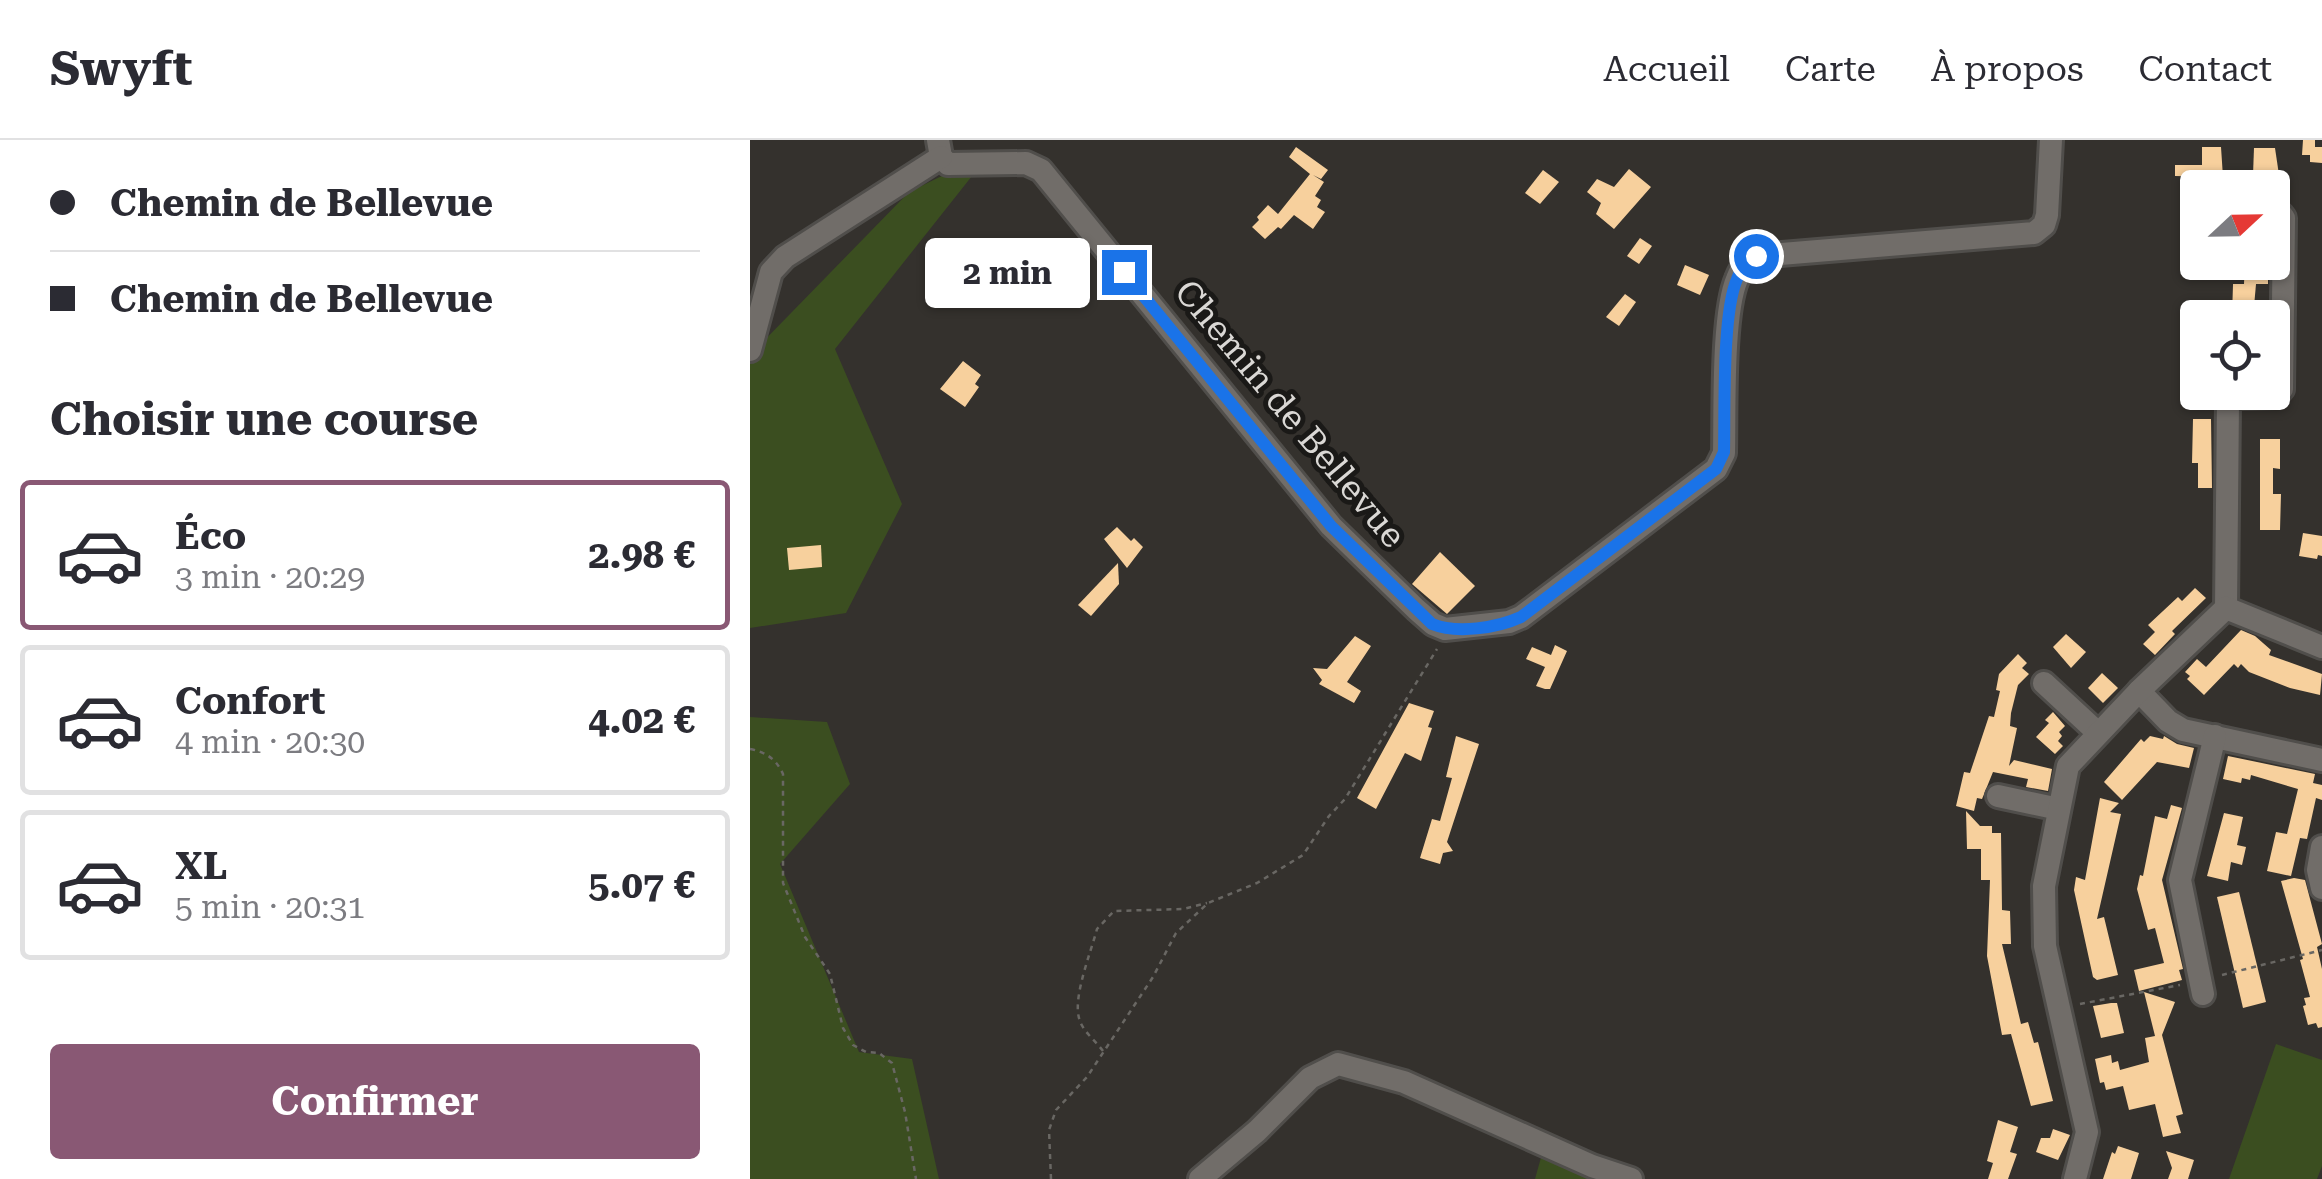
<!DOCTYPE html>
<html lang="fr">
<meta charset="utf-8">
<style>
body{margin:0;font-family:"Roboto Serif",serif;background:#f2f2f3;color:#2b2b33;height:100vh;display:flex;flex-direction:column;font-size:38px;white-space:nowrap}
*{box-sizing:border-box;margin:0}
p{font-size:32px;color:#7c7c81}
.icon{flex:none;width:55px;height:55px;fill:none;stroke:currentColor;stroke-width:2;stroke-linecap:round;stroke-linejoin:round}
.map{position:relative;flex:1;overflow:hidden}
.drawer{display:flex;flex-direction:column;background:#fff;width:750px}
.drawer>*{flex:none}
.top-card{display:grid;align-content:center;height:220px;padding:0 50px;background:#fff}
.needle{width:65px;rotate:68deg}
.buttons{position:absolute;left:1430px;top:30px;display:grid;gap:20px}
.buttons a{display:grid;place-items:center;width:110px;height:110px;border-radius:10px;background:#fff;box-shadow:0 2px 8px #0004;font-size:50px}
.end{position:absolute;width:45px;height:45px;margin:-22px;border:12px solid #1a73e8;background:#fff;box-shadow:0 0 0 5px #fff}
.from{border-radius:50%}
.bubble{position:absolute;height:70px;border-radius:10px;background:#fff;box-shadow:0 2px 8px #0004;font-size:32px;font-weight:700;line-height:70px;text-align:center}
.top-card b{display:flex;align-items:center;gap:35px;height:95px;font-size:38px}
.top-card b+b{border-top:2px solid #e1e1e2}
.top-card i{width:25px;height:25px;background:#2b2b33}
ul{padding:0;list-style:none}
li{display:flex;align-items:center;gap:30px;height:150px;margin:0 20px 15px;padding:0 30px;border:5px solid #e1e1e2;border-radius:10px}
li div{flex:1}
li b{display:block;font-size:38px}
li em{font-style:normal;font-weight:700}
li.active{border-color:#895874}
li>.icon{width:90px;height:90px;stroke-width:1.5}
h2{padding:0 50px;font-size:45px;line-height:120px}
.cta{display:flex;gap:20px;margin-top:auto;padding:20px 50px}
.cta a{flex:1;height:115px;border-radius:10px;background:#895874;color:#fff;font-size:40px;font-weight:700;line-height:115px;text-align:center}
header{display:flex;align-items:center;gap:60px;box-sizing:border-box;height:140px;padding:0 50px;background:#fff;border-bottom:2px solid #e1e1e2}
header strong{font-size:48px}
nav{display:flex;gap:55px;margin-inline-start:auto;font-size:35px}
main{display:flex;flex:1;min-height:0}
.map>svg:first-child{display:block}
</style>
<header>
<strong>Swyft</strong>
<nav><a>Accueil</a><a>Carte</a><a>À propos</a><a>Contact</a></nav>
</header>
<main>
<section class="drawer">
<div class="top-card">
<b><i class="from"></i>Chemin de Bellevue</b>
<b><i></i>Chemin de Bellevue</b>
</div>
<h2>Choisir une course</h2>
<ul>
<li class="active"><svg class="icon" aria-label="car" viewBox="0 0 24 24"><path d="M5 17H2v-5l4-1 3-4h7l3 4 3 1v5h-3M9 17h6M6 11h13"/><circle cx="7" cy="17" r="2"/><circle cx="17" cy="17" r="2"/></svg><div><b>Éco</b><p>3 min · 20:29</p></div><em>2.98 €</em></li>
<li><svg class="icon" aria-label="car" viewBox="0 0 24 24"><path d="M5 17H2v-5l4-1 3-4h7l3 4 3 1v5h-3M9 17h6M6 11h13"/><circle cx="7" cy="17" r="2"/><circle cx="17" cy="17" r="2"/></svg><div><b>Confort</b><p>4 min · 20:30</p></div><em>4.02 €</em></li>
<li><svg class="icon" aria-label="car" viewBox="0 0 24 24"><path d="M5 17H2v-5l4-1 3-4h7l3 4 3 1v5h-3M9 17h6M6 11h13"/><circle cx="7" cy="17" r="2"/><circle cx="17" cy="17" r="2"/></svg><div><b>XL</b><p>5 min · 20:31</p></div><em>5.07 €</em></li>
</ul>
<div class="cta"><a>Confirmer</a></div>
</section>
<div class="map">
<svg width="1572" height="1039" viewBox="0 0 1572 1039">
<rect width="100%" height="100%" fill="#34312d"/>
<g fill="#3b4e20">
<polygon points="241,12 85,209 152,364 96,473 0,488 0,215 159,52"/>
<polygon points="0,577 77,582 100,644 30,724 109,912 162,919 189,1039 0,1039"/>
<polygon points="1526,904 1572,920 1572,1026 1567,1039 1479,1039"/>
<polygon points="792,1014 861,1039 785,1039"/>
</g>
<g fill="#f7d09d">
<polygon points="1553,0 1565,0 1565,7 1572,7 1572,23 1560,22 1560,15 1552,15"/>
<polygon points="546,7 578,30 571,39 563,35 574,42 565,56 571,60 567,67 575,72 563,89 544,75 531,89 528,87 515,99 502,87 509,80 507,77 518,65 528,74 560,34 539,17"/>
<polygon points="1452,7 1471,7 1473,37 1425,36 1425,25 1452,25"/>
<polygon points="1504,8 1525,8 1529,35 1503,35"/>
<polygon points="879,29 901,47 864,89 846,74 851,63 837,52 847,39 864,47"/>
<polygon points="793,30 809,42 790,64 775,53"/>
<polygon points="890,98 902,106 889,124 877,116"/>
<polygon points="1495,122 1518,122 1518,144 1494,144"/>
<polygon points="935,125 959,135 950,155 927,145"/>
<polygon points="1483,144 1506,144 1503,178 1482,178"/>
<polygon points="875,154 886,162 869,186 856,177"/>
<polygon points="213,221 231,235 225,244 229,247 215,267 190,249"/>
<polygon points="1443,279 1461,279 1462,348 1448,348 1448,323 1442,323"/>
<polygon points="1510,299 1530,299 1530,329 1523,328 1523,354 1531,354 1530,390 1510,390"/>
<polygon points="367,387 381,401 384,398 393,407 377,428 354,399"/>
<polygon points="1553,393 1572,396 1572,416 1568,415 1567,419 1549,416"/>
<polygon points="71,405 72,427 39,430 37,408"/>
<polygon points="690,412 725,446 697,474 662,444"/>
<polygon points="368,423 369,444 341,476 328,465"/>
<polygon points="1445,448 1456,458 1422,491 1425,494 1405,515 1393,504 1405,492 1398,485 1428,457 1432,461"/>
<polygon points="1491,490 1505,496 1521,510 1519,515 1572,534 1570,555 1540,548 1499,532 1491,524 1488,528 1484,524 1454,555 1437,539 1440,536 1435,532 1447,519 1456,527"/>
<polygon points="1316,494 1336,512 1321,528 1303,507"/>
<polygon points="605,496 621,506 597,542 611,551 604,563 569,544 572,540 563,528 577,529"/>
<polygon points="805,505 817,511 800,549 795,549 786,546 795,527 776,519 782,507 801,515"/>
<polygon points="1268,514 1277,523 1272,528 1279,534 1268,545 1261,573 1260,586 1267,588 1259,626 1264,620 1302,629 1298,651 1276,647 1278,639 1243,632 1232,659 1227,658 1224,671 1206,666 1214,632 1220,633 1239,576 1244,577 1250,551 1246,550 1249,534"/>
<polygon points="1352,533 1368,548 1353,563 1338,548"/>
<polygon points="659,563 684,571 678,587 682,588 671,621 655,613 626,669 607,658"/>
<polygon points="1303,572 1315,586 1309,592 1312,596 1308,601 1313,606 1305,614 1286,597 1299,583 1295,580"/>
<polygon points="706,596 729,604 697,702 703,711 693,713 690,724 670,718 682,679 690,681 702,638 696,637"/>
<polygon points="1400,596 1413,599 1414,596 1427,604 1444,608 1439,628 1407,622 1372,660 1354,642 1391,599 1394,602"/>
<polygon points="1478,616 1565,634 1563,643 1572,645 1572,660 1566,658 1557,699 1550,698 1541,736 1517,731 1526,692 1537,694 1548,649 1501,635 1500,640 1492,638 1491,643 1473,639"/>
<polygon points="1350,658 1369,663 1360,672 1371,674 1347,779 1354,777 1368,835 1347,840 1343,837 1324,750 1326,737 1335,740"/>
<polygon points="1421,665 1432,668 1412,740 1433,829 1429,830 1432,840 1389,851 1384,830 1414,823 1405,788 1398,790 1387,749 1390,735 1393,736 1405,676 1417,679"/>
<polygon points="1216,671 1230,686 1242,686 1242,693 1251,693 1252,770 1260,771 1261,804 1252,804 1271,884 1278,882 1284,903 1288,902 1303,961 1281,966 1261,894 1252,895 1237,816 1240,740 1231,740 1231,709 1217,709"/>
<polygon points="1474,673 1493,677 1487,705 1496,707 1492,725 1481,722 1478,741 1457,736"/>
<polygon points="1544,738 1555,740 1572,804 1567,807 1572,829 1572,887 1568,888 1566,883 1558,885 1553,866 1556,865 1554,858 1560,857 1550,820 1553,819 1531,741"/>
<polygon points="1489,752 1516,862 1493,868 1467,757"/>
<polygon points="1394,852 1425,862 1412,895 1433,974 1426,976 1431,993 1413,997 1405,964 1379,970 1373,946 1356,950 1354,942 1350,943 1345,919 1361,915 1362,923 1368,921 1370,930 1399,922 1395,898 1405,896"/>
<polygon points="1361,863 1367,863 1374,893 1351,898 1343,866"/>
<polygon points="1248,980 1268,987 1260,1012 1267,1014 1258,1039 1238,1039 1243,1023 1237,1021"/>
<polygon points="1303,989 1320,995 1308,1020 1286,1012 1291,998 1300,998"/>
<polygon points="1368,1006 1389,1013 1381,1039 1353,1039 1362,1012 1365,1014"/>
<polygon points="1416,1011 1444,1020 1438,1039 1418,1039 1422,1028"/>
</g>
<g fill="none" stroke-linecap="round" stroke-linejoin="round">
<g stroke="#504e4b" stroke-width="28">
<g id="minor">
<path d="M188,0L191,17L198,24L276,23L291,30L581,386L666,469L683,484L695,489L759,482L771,477L966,329L974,313C975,270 972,174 987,139C991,128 996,121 1006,116L1284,93L1294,85L1297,75L1301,0"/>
<polyline points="0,210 21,132 35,117 191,17"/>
<polyline points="1476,468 1478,262 1484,257 1526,256 1532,249 1534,78 1531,74 1522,73"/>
<polyline points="1294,543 1348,593"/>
<polyline points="1389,551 1418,581 1433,590 1572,620"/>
<polyline points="1248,656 1309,669"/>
<polyline points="1572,707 1568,730 1572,748"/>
<polyline points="1453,854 1430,740 1465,596"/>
<polyline points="450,1039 507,991 560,938 588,924 654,942 842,1026 881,1039"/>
<polyline points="1325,1039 1337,992 1295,806 1294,746 1318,626 1389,551 1476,468 1572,507"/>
</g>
</g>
<g stroke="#696763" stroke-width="2.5" stroke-dasharray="5 5" stroke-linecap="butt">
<path d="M0,609C16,612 26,619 33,634V743L55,797L80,834L93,888L103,905L116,912L129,913L142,923L155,972L166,1039"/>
<polyline points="1472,835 1572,810"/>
<polyline points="1330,864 1430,845"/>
<path d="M353,911C345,900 332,891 329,878C323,856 341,812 347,789L364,771L433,769L457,763"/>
<polyline points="301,1039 299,990 306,970 337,937 403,837 426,793 458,763 507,743 553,715 579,676 595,659 687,509"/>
</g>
<use href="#minor" stroke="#716d69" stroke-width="22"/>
</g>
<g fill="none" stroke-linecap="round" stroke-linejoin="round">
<path stroke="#1a73e8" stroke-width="12" d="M374,132L581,386L682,484C707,494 747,488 771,477L966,329L974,312C975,270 972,174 987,139C991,128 996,121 1006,116"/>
</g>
<g text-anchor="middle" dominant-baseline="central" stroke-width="10" stroke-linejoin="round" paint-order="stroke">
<g font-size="35" fill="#dad8d5" stroke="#1a1917">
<text transform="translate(540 274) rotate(50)">Chemin de Bellevue</text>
</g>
</g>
</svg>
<div class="buttons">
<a><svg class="needle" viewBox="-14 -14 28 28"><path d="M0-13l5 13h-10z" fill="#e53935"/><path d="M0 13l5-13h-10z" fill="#7c7c81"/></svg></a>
<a><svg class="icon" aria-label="locate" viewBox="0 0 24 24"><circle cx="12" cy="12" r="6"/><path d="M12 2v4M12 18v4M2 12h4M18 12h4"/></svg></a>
</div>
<i class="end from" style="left:1006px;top:116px"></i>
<i class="end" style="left:374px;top:132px"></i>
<div class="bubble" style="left:175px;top:98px;width:165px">2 min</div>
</div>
</main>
